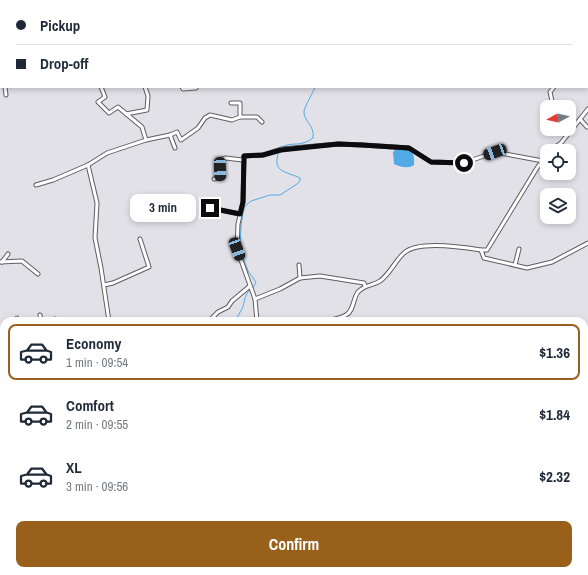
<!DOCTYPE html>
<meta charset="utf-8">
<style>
body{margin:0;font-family:"Archivo Narrow",sans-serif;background:#f6f6f7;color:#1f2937;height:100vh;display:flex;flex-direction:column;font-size:15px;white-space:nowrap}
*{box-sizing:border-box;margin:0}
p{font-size:13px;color:#747a83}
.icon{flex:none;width:22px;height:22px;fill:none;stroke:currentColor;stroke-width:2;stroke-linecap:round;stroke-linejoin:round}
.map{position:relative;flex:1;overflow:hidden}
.sheet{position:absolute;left:0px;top:317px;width:588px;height:258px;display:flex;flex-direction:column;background:#fff;border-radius:12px 12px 0 0;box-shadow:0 2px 6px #0003}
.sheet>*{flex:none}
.hud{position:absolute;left:0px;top:0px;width:588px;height:88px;box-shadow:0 2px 6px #0003;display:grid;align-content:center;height:88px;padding:0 16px;background:#fff}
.needle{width:26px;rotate:262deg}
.buttons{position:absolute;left:540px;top:100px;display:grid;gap:8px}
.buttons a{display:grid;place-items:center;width:36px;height:36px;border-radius:8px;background:#fff;box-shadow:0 2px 6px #0003;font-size:20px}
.end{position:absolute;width:18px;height:18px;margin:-9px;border:5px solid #0c0c0e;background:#fff;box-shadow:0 0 0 2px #fff}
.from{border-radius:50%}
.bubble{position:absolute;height:28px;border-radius:8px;background:#fff;box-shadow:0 2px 6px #0003;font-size:13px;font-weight:700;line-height:28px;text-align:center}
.car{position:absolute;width:12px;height:24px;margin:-12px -6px;border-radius:5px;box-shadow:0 0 3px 1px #0007;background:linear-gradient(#222 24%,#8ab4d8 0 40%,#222 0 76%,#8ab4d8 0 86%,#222 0)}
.hud b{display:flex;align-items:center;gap:14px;height:38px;font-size:15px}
.hud b+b{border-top:1px solid #e0e1e3}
.hud i{width:10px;height:10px;background:#1f2937}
ul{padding:7px 0 0;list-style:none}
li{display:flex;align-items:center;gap:12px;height:56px;margin:0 8px 6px;padding:0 8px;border:2px solid transparent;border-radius:8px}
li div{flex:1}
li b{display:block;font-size:15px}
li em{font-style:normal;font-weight:700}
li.active{border-color:#98601a}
li>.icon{width:36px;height:36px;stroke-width:1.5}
.primary-button{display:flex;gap:8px;margin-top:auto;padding:8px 16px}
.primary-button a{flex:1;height:46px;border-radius:8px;background:#98601a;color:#fff;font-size:16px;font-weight:700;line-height:46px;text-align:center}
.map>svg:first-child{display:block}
</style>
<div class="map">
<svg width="588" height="575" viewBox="0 0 588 575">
<rect width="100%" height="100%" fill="#e2e1e8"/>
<g fill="#52aae4">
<path d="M397,148C410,149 415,150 414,165C409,169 400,167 394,164L393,152Z"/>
<polygon points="449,571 480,571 478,575 451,575"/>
</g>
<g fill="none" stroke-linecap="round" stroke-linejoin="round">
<g stroke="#52aae4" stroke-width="1">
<polyline points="375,1 377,0"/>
<path d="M282,147C288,143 296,145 303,143C307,142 310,140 313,138C315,125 303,121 304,111C305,106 313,93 315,87"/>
<path d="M253,288L256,282L248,271L240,248L241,226L243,213L245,206L251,201L270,195H280L297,184L300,181V178C286,171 271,173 279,151"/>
<path d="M235,321C237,317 240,313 242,309C245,302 244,295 250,290"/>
</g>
<g stroke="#5e5d63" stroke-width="5">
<g id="street">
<polyline points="120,0 121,1"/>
<polyline points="154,0 155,1"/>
<polyline points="574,0 575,1"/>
<polyline points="223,1 223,0"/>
<polyline points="587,34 588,37"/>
<polyline points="0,64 1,64"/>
<polyline points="5,87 6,95"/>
<polyline points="101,87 105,97 98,102 109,113 118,107 142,127 146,140 170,135 177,132 181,140 198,128 205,118 210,115 232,120 240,117 257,117 262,122"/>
<polyline points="182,87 183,89 196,88"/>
<polyline points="554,87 550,92 552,101 556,107"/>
<polyline points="231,103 240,103 240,117"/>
<polyline points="126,114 147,110 148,96 145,87"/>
<polyline points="580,119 587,127 588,127"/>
<polyline points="170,135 175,148"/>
<polyline points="550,151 561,143 588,109"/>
<polyline points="547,155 537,168 487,250 481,250 484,258 527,268 552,262 588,243"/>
<polyline points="244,156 263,155 281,149 338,144 363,145 409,148 431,162 464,163 495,152 543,161"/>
<polyline points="244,156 243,202 238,224 237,249 255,299"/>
<polyline points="88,165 97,203 95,238 101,268 109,321"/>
<polyline points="561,173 563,177"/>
<polyline points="214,179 220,178 219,160 226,158 242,160 244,158"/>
<polyline points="36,185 53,180 88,165 107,153 146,140"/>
<polyline points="211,208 240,214"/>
<polyline points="0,262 22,261 38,274"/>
<polyline points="2,262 8,254"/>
<polyline points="299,265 300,278"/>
<polyline points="515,265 519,249"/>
<polyline points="104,285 113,283 149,267 140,239"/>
<polyline points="40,315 41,321"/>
<polyline points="17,318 18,321"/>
<polyline points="55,319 55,321"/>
<polyline points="209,321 218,312 228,307 232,301 250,286"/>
<polyline points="257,321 255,299 280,289 300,278 320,276 364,283 365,286"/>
<path d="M328,321C334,319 341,318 346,315C354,311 353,298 358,292C365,284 373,286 380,281C390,274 395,261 404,253C418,240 463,247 481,250"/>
<polyline points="0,361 4,359"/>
<polyline points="584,378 588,376"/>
<polyline points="0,437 4,436"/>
<polyline points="584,470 588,469"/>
<polyline points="584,476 588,475"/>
<polyline points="0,534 4,528"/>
<polyline points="584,542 588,534"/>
<polyline points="0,562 4,560"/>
<polyline points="79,571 80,574 84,574 85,575"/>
<polyline points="101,571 103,575"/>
<polyline points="367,571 367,575"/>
<polyline points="378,571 378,575"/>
<polyline points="400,571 400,575"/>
<polyline points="511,571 513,575"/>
<polyline points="21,575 25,574"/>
<path d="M111,575C117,573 125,573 131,571"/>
<polyline points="196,575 205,571"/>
<polyline points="521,575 525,571"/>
</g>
</g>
<g stroke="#5e5d63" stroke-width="7">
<g id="highway">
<polyline points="0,399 4,402"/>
<polyline points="150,571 153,575"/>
</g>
</g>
<use href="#street" stroke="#fff" stroke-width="3"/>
<use href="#highway" stroke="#fff" stroke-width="5"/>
</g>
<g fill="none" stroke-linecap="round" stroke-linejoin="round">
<polyline stroke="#0c0c0e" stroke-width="5" points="210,208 240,214 243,202 244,156 263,155 281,150 338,144 362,145 409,148 431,162 464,163"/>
</g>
</svg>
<div class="buttons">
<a><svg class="needle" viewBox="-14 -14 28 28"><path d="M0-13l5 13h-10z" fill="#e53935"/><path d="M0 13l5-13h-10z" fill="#747a83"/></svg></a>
<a><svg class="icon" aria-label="locate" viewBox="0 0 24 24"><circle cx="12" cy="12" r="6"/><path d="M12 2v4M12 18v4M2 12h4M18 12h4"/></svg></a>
<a><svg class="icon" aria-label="layers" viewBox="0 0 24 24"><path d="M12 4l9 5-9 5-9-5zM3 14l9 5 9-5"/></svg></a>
</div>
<i class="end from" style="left:464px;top:163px"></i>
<i class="end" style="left:210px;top:208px"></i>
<div class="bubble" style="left:130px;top:194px;width:66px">3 min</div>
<i class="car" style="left:495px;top:152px;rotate:250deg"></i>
<i class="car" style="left:220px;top:169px;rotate:178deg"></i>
<i class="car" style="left:237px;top:249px;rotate:160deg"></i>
<div class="hud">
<b><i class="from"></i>Pickup</b>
<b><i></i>Drop-off</b>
</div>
<section class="sheet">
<ul>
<li class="active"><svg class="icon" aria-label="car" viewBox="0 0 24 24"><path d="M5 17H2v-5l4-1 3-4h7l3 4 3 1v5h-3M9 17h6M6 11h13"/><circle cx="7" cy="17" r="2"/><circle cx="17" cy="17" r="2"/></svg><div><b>Economy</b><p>1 min · 09:54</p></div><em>$1.36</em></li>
<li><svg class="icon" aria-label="car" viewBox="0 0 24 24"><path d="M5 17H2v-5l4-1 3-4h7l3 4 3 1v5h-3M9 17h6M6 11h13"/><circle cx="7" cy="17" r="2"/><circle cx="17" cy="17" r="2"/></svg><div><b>Comfort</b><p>2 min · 09:55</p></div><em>$1.84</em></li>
<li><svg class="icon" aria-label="car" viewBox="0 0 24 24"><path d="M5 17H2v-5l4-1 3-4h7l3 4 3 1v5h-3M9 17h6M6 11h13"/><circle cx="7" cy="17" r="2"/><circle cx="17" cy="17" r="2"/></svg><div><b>XL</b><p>3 min · 09:56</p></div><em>$2.32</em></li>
</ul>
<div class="primary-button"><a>Confirm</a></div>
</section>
</div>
